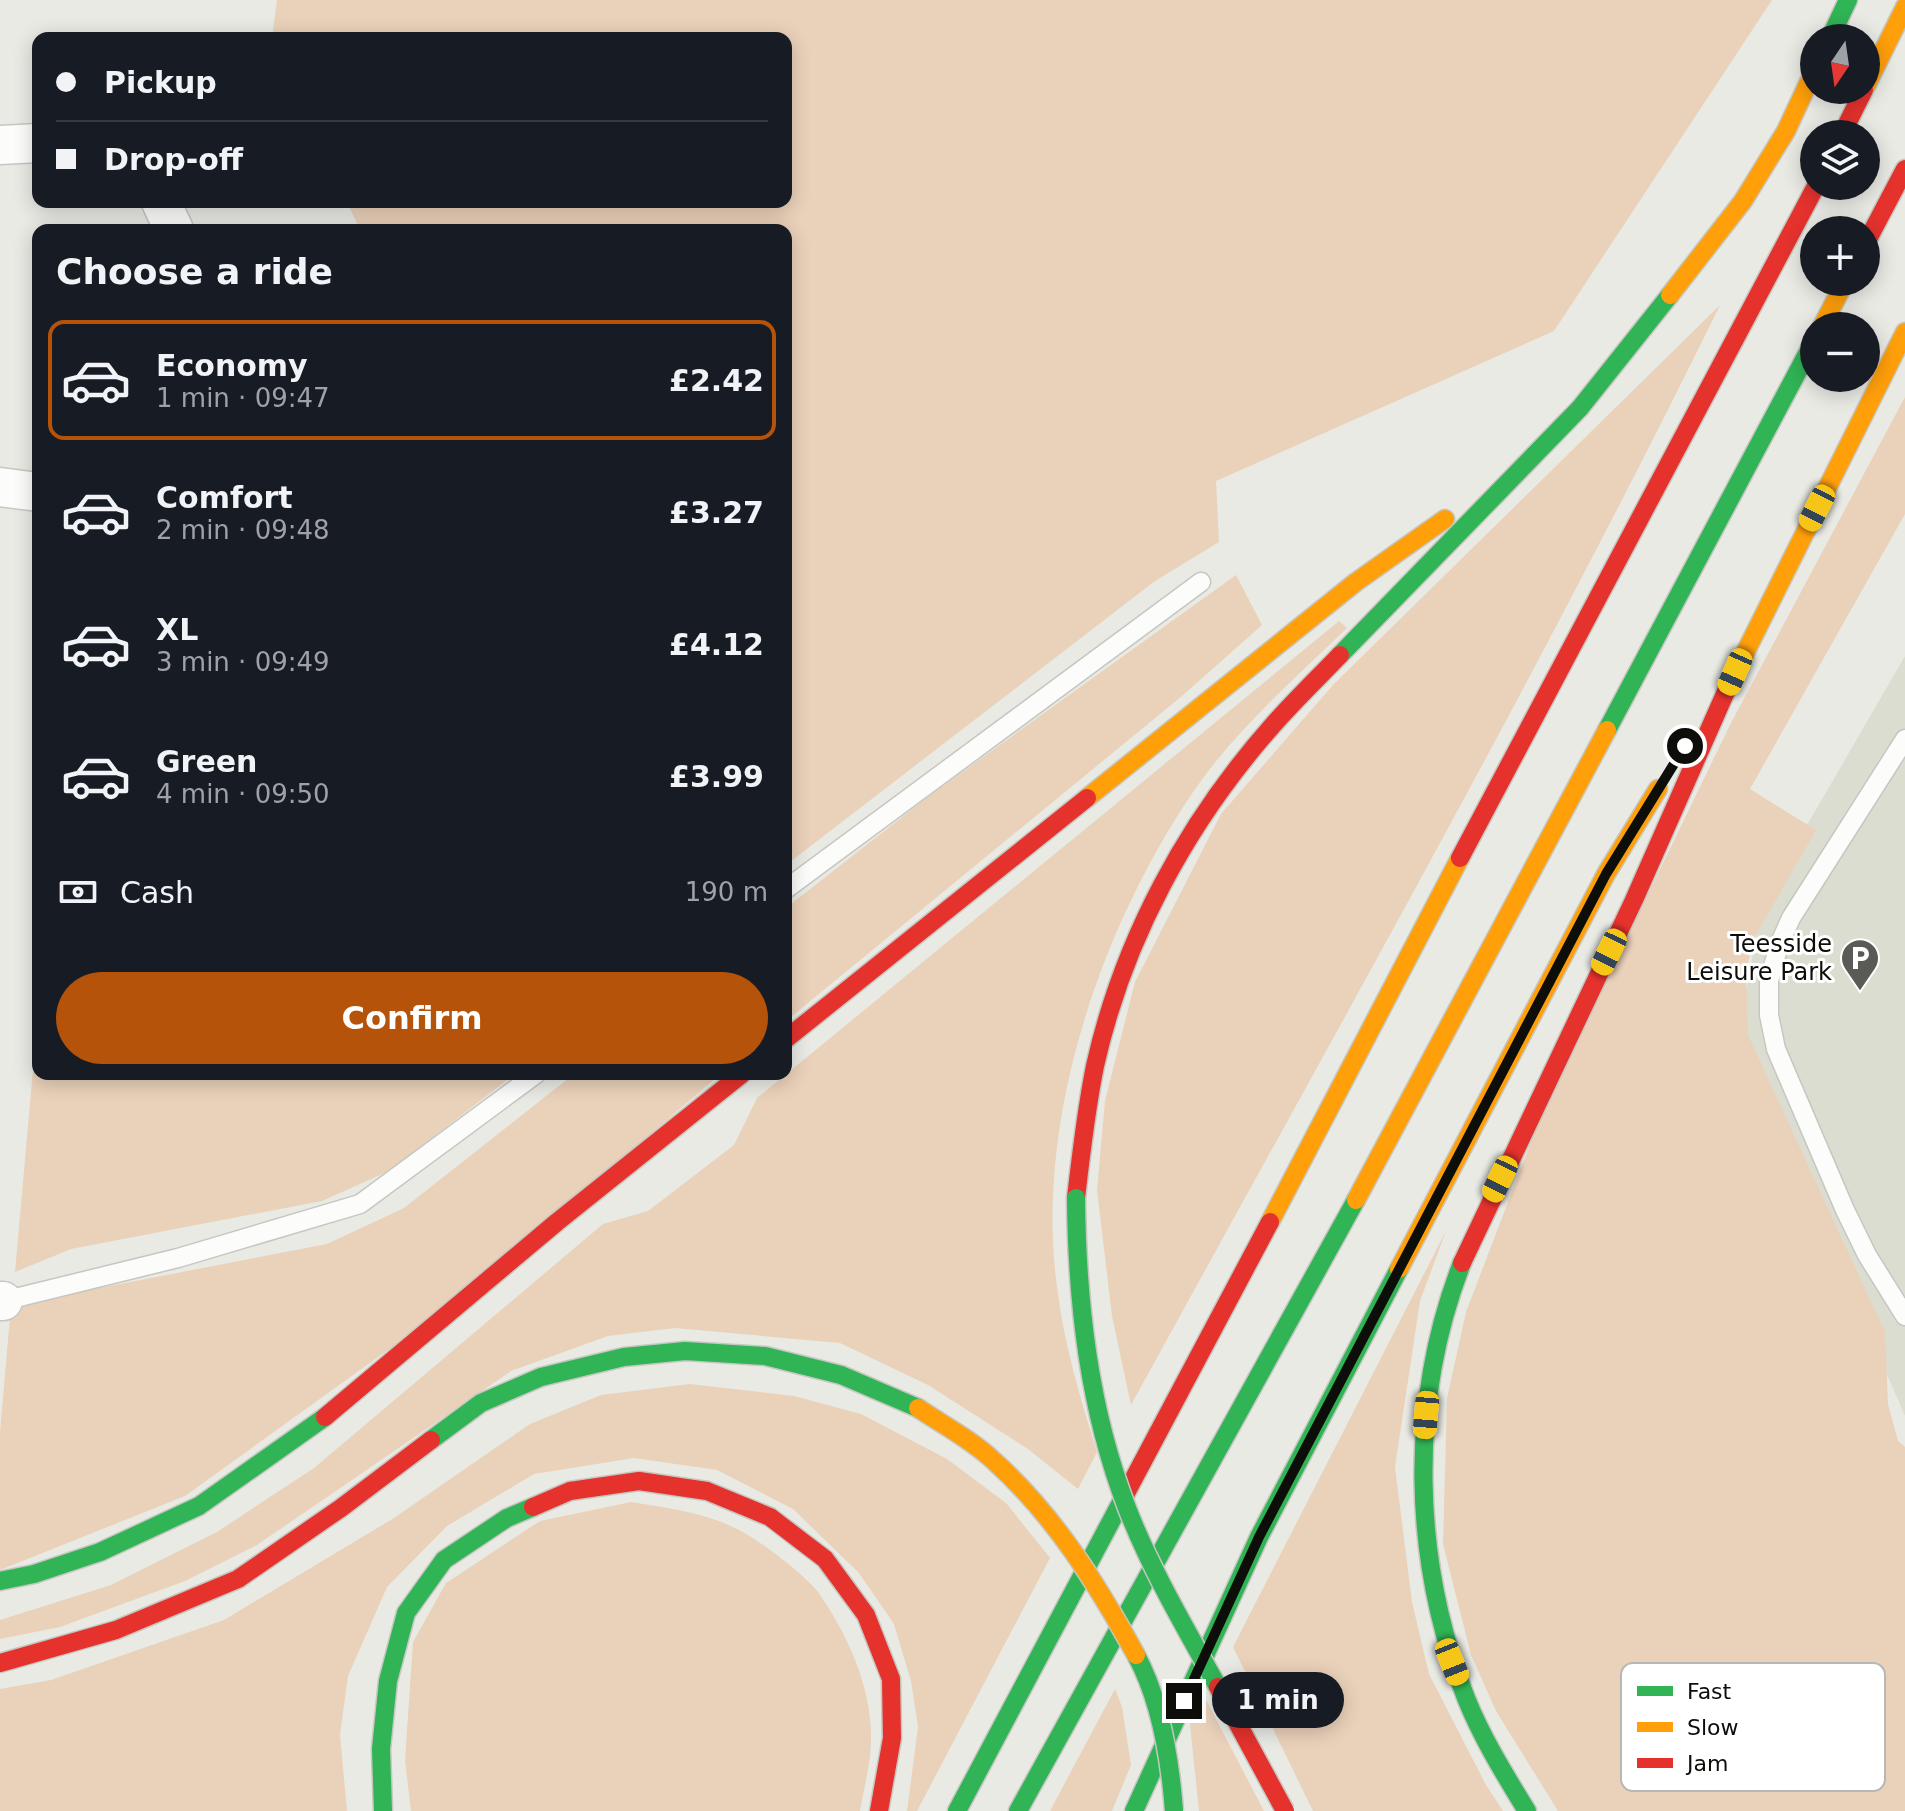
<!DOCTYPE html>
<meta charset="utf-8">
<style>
body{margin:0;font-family:"DejaVu Sans",sans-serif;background:#20242c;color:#f1f3f6;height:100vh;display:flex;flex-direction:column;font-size:30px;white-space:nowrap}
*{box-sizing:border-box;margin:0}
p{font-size:26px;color:#9ea1a6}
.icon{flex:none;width:44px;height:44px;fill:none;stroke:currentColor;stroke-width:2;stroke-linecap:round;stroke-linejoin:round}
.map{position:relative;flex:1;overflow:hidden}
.panel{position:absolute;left:32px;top:224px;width:760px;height:856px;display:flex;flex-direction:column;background:#171b24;border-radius:16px;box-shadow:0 4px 20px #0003}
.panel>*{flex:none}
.hud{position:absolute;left:32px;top:32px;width:760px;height:176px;border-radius:16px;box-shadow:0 4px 20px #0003;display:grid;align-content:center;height:176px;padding:0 24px;background:#171b24}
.needle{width:52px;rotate:193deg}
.fabs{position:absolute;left:1800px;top:24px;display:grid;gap:16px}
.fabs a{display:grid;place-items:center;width:80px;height:80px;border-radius:50%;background:#171b24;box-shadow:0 4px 20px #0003;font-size:40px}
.end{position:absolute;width:36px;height:36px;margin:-18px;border:10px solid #0d0e0a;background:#fff;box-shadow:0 0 0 4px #fff}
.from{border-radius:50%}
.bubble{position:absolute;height:56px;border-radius:28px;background:#171b24;box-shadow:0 4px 20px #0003;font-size:26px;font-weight:800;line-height:56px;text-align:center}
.car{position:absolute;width:24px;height:48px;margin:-24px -12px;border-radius:10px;box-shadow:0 0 6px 2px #0007;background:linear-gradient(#f5c518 24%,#345 0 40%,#f5c518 0 76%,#345 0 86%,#f5c518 0)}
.hud b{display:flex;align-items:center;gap:28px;height:76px;font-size:30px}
.hud b+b{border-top:2px solid #363941}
.hud i{width:20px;height:20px;background:#f1f3f6}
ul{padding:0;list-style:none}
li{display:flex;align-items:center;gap:24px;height:120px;margin:0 16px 12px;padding:0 8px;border:4px solid transparent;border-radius:16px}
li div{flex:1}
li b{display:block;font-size:30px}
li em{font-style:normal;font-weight:800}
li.on{border-color:#b45309}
li>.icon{width:72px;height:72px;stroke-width:1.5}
h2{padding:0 24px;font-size:36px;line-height:96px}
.pay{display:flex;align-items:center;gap:20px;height:88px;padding:0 24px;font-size:30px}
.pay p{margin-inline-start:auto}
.action{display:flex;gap:16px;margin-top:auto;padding:16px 24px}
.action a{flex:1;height:92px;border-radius:48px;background:#b45309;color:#fff;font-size:32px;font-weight:800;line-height:92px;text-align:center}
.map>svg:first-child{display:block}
</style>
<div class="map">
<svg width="1905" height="1811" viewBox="0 0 1905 1811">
<rect width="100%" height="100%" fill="#e9eae4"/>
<polygon fill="#dcddd1" points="1905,656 1905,1416 1738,1032 1763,901"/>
<g fill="#ead1ba">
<polygon points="277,0 1772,0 1554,331 1216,481 1219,542 1155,581 786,865 786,230 360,230 347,202 786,202 786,38 272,38"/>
<path d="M1720,305C1537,678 1331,1040 1131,1405L1112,1316L1097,1190L1105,1101L1135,982L1221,814L1333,685Z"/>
<polygon points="1905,397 1905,514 1750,789 1816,830 1752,942 1746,975 1748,1035 1885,1332 1888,1404 1898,1441 1905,1447 1905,1811 1558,1811 1496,1711 1471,1655 1443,1544 1447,1398 1466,1312 1544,1108 1731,723"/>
<polygon points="1236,575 1262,625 1182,696 786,1021 786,908 929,796"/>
<path d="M1339,621L1347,628C1291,682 1230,735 1187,801C1098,936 1035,1124 1057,1287C1064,1344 1080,1398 1097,1452L1078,1489L1028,1449L928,1385L840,1343L675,1328L608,1336L511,1371L257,1545L185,1581L60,1627L0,1639V1620L111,1585L217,1532L314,1468L603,1224L648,1211L734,1145L757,1098Z"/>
<polygon points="38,1013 38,1074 515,1074 389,1171 322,1201 71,1249 15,1272"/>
<polygon points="574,1074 721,1074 438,1314 185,1496 0,1570 0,1432 11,1305 327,1244 404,1208"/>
<polygon points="1446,1231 1420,1301 1395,1467 1412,1602 1429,1674 1486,1785 1503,1811 1313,1811 1233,1647"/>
<polygon points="690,1384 794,1396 861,1414 947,1459 1006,1503 1050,1558 917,1811 907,1811 918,1727 911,1681 894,1624 859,1573 793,1509 717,1470 634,1458 534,1474 447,1526 387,1587 348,1676 340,1735 347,1811 0,1811 0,1689 51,1680 224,1620 394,1518 530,1424 601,1395"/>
<path d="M631,1502C666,1508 704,1512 737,1529C758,1539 804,1574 818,1592C847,1633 872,1688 871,1739C871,1762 864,1788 860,1811H411L405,1760L413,1642L446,1583L540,1521Z"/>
<polygon points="1115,1689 1122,1707 1131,1765 1112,1811 1050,1811"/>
<polygon points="1204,1696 1264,1811 1199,1811 1189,1715"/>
</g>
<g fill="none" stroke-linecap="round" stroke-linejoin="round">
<g stroke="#c6c7c2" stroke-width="21">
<g id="lane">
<polyline points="1905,739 1791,918 1779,945 1769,981 1769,1015 1776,1049 1845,1210 1867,1255 1905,1316"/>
<polyline points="786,889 1201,582"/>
<polyline points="3,1301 178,1258 360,1204 536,1074"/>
</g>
</g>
<g stroke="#c6c7c2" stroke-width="41">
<g id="street">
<polyline points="0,145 38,143"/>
<polyline points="161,202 174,230"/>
<polyline points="0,487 38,492"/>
<polyline points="0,1301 3,1301"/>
</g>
</g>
<g stroke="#c6c7c2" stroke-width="21">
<g id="fast">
<polyline points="1830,38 1848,0"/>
<polyline points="1340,655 1580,408 1670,295"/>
<polyline points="1607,730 1814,341"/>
<path d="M1462,1263C1408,1402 1412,1560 1466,1698C1482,1738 1505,1775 1527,1811"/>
<polyline points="431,1440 481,1403 541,1377 624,1357 685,1351 765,1356 841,1375 918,1408"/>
<polyline points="0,1581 34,1574 100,1552 199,1506 325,1417"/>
<polyline points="383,1811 381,1749 388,1681 406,1613 444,1560 507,1518 533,1507"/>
<polyline points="957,1811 1125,1495"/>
<polyline points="1018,1811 1356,1200"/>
<polyline points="1134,1811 1259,1537 1399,1269"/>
</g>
</g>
<g stroke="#c6c7c2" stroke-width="21">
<g id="slow">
<polyline points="1866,86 1905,7"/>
<polyline points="1670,295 1743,201 1786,131 1814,71"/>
<polyline points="1822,326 1845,282"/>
<polyline points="1728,687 1905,332"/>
<polyline points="1087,798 1356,582 1445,519"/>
<polyline points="1356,1200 1607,730"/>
<polyline points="1270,1222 1460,858"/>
<polyline points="1399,1269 1606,874 1658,789"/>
</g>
</g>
<g stroke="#c6c7c2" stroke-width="21">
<g id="jam">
<polyline points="1842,134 1864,90"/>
<polyline points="1866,243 1905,169"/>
<polyline points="1460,858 1816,186"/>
<polyline points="786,1039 1087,798"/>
<path d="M1076,1198C1081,1154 1086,1110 1095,1066C1123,940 1187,822 1273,725C1294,701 1317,679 1340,655"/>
<polyline points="1462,1263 1634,900 1728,687"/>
<polyline points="325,1417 557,1222 742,1074"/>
<polyline points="1125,1495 1270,1222"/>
<polyline points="533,1507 570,1491 639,1481 707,1491 770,1517 825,1559 866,1615 891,1679 892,1738 879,1811"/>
<polyline points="0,1663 116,1630 238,1579 341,1508 431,1440"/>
</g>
</g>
<use href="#lane" stroke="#fcfcfb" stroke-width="18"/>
<use href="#street" stroke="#fcfcfb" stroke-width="38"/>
<use href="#fast" stroke="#30b455" stroke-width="18"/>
<use href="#slow" stroke="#ff9f0a" stroke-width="18"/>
<use href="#jam" stroke="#e5322d" stroke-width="18"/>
<g stroke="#c6c7c2" stroke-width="21" stroke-linecap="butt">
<g id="fast-bridge">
<path d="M1076,1198C1077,1304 1089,1409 1127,1508C1151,1570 1186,1629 1218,1687"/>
<path d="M1136,1655C1161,1701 1170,1758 1174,1811"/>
</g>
</g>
<g stroke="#c6c7c2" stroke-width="21" stroke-linecap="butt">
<path id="slow-bridge" d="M918,1408C943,1425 972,1440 994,1461C1055,1516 1097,1584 1136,1655"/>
</g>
<g stroke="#c6c7c2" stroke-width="21" stroke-linecap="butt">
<polyline id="jam-bridge" points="1218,1687 1285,1811"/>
</g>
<use href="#fast-bridge" stroke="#30b455" stroke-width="18"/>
<use href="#slow-bridge" stroke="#ff9f0a" stroke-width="18"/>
<use href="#jam-bridge" stroke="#e5322d" stroke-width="18"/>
</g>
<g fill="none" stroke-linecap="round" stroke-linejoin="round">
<polyline stroke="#0d0e0a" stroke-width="10" points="1184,1701 1259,1537 1606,874 1685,746"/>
</g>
<defs>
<g id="parking-pin" transform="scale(2)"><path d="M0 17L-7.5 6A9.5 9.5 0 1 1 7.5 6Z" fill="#5a5b56" stroke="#fff"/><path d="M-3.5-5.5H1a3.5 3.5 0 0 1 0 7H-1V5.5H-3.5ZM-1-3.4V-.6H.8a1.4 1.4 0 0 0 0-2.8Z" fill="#fff"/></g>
</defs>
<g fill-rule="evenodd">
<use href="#parking-pin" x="1860" y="958"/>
</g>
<g text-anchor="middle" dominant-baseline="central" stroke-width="6" stroke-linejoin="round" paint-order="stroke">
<g font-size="24" fill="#0d0e0a" stroke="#fff" text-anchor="end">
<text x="1832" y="944">Teesside<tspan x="1832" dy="28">Leisure Park</tspan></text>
</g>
</g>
<rect x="1621" y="1663" width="264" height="128" rx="12" fill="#fff" stroke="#b6b7b6" stroke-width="2"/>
<rect x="1637" y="1686" width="36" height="10" fill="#30b455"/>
<rect x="1637" y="1722" width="36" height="10" fill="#ff9f0a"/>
<rect x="1637" y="1758" width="36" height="10" fill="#e5322d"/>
<g font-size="22" fill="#0d0e0a">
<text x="1687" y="1699">Fast</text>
<text x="1687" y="1735">Slow</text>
<text x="1687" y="1771">Jam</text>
</g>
</svg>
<div class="fabs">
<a><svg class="needle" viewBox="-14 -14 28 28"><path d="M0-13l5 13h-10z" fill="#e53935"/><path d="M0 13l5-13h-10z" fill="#9ea1a6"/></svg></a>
<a><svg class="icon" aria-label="layers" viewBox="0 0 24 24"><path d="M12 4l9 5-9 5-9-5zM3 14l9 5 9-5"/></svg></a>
<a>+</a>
<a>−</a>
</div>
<i class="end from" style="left:1685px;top:746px"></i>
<i class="end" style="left:1184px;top:1701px"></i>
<div class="bubble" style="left:1212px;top:1672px;width:132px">1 min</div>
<i class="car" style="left:1817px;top:508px;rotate:207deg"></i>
<i class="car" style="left:1735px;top:672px;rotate:204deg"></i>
<i class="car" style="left:1609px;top:952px;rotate:206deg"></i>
<i class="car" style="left:1500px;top:1179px;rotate:206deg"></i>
<i class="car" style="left:1426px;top:1415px;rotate:185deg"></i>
<i class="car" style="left:1452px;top:1662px;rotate:158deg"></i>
<div class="hud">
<b><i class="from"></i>Pickup</b>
<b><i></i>Drop-off</b>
</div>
<section class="panel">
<h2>Choose a ride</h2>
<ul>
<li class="on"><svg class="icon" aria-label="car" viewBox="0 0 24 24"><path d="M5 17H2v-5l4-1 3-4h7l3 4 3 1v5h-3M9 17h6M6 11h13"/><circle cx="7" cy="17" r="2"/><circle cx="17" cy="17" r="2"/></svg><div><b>Economy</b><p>1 min · 09:47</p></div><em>£2.42</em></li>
<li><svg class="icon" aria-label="car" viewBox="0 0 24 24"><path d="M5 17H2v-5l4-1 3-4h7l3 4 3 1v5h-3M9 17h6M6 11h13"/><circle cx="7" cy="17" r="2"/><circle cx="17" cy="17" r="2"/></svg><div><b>Comfort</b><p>2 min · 09:48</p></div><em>£3.27</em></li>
<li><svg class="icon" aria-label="car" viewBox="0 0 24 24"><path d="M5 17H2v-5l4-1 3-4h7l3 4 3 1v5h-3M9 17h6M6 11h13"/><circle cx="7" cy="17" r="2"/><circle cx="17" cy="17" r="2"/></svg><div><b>XL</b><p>3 min · 09:49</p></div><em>£4.12</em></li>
<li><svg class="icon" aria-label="car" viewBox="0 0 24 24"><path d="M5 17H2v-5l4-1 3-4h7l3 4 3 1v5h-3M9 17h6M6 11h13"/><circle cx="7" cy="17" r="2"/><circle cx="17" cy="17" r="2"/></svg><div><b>Green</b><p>4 min · 09:50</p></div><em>£3.99</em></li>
</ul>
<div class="pay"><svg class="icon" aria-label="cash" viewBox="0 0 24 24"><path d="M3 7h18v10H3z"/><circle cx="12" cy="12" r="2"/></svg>Cash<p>190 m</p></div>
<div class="action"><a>Confirm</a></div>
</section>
</div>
